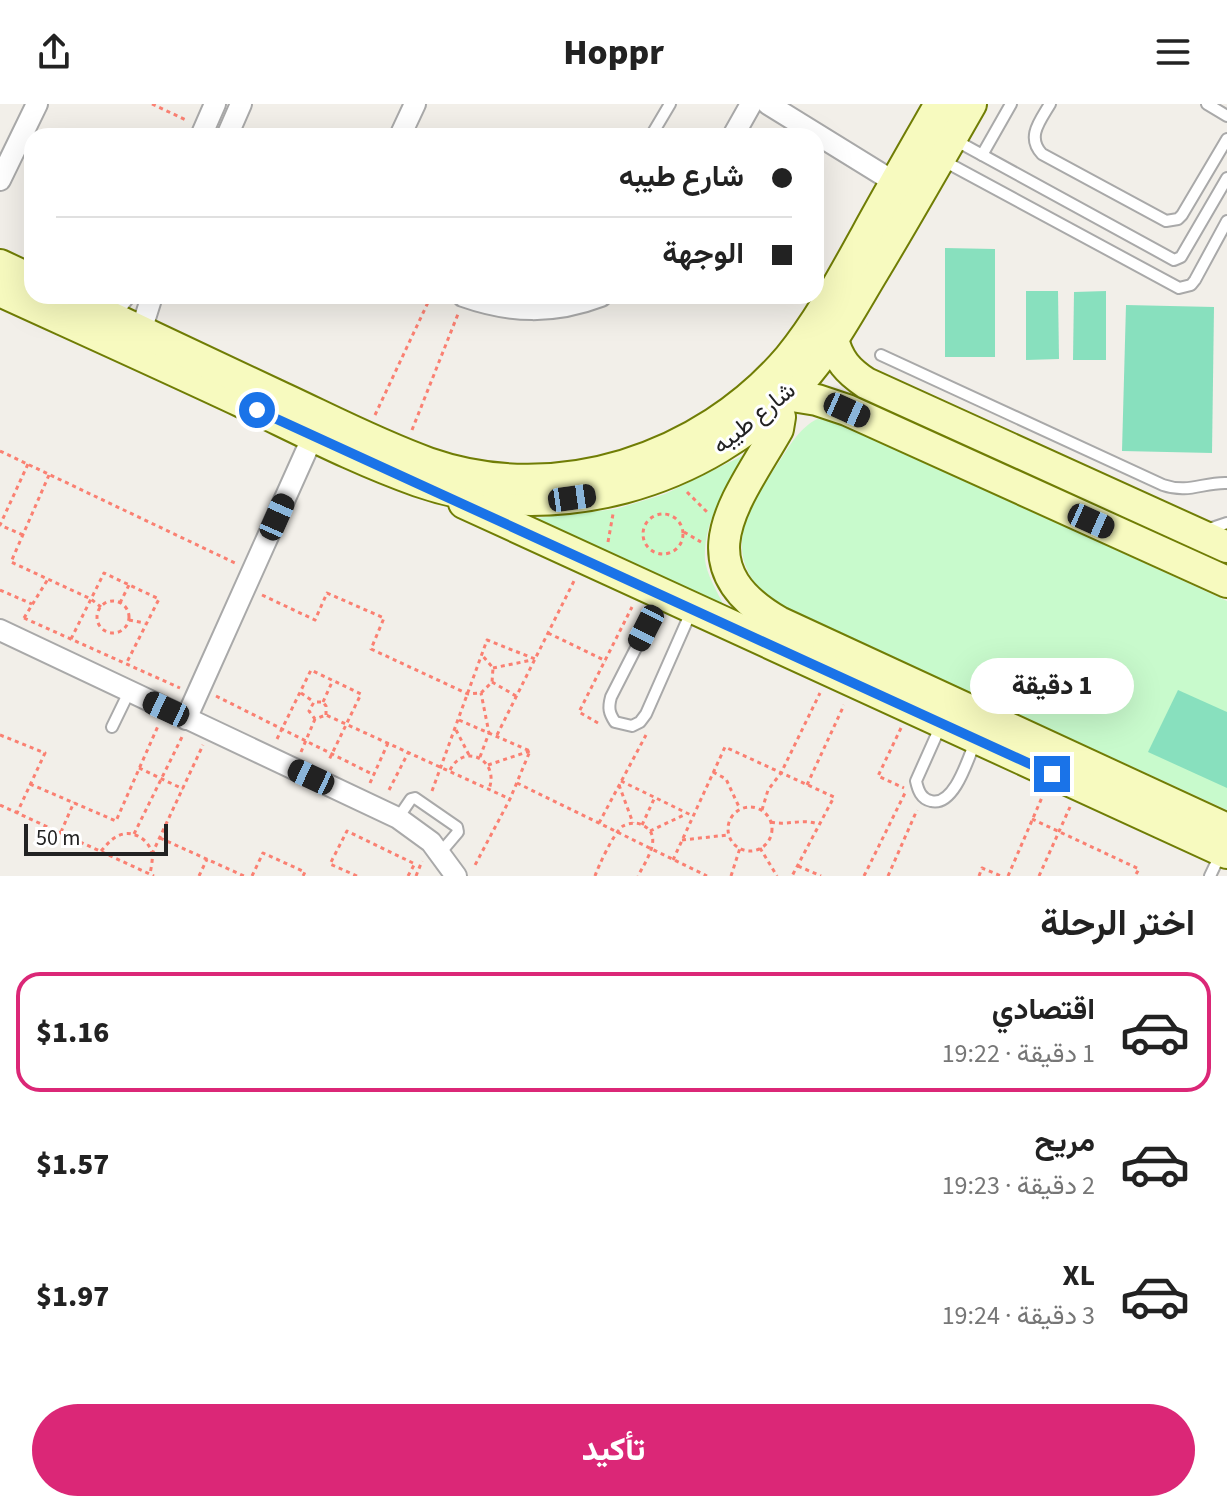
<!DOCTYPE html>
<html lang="ar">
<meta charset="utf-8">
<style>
body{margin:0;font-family:"Source Sans 3",Vazirmatn,sans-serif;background:#f6f6f6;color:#222;direction:rtl;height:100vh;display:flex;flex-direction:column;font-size:30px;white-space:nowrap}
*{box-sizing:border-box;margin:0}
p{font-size:26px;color:#767676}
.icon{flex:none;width:44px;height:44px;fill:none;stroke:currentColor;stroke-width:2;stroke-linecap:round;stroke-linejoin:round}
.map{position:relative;height:772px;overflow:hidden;direction:ltr}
.side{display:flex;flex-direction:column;background:#fff;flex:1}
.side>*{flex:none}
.banner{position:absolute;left:24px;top:24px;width:800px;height:176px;border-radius:24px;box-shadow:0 8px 32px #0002;direction:rtl;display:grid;align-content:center;height:176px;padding:0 32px;background:#fff}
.scale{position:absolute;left:24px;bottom:20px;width:144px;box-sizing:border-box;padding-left:8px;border:4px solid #222;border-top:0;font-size:22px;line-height:28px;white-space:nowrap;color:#222;-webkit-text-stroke:6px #fff;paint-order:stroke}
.end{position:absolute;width:36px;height:36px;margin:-18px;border:10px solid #1a73e8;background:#fff;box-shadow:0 0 0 4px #fff}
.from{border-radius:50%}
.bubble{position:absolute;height:56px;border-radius:28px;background:#fff;box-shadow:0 8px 32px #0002;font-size:26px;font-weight:800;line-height:56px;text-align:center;direction:rtl}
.car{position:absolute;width:24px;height:48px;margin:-24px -12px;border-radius:10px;box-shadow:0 0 6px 2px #0007;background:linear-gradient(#222 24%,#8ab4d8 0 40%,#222 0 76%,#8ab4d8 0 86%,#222 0)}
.banner b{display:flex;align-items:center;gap:28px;height:76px;font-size:30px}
.banner b+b{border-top:2px solid #e0e0e0}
.banner i{width:20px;height:20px;background:#222}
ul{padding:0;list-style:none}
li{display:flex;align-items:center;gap:24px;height:120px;margin:0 16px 12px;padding:0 16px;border:4px solid transparent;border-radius:24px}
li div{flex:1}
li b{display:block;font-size:30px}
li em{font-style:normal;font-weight:800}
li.active{border-color:#db2777}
li>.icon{width:72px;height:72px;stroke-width:1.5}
h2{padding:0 32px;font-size:36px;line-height:96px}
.action{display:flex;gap:16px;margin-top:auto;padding:16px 32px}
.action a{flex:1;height:92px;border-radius:48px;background:#db2777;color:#fff;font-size:32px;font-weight:800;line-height:92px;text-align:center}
header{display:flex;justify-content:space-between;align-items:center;height:104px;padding:0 32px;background:#fff;font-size:36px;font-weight:800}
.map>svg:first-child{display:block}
</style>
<header><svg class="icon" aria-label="menu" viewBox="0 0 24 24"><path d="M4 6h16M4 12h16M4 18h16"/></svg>Hoppr<svg class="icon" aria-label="share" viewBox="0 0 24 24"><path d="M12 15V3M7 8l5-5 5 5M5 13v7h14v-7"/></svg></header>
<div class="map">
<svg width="1227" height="772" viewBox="0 0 1227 772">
<rect width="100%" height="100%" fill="#f2efe9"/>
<g fill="#c8facc">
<path d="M817,315L836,317L1227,497V706L785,504C776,496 764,489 756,480C724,440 753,395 777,361C789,343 798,325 817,315Z"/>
<path d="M746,350C727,382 703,417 705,455C706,470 718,489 724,502L536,414L616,405L665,390Z"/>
</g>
<g fill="#88e0be">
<polygon points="945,144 995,145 995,253 945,253"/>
<polygon points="1026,187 1058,187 1059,255 1026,256"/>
<polygon points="1106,187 1106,256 1073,256 1074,188"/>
<polygon points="1126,201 1214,203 1212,349 1122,347"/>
<polygon points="1178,586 1227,608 1227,684 1148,648"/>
</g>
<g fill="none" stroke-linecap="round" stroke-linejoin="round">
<g stroke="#a9a9a9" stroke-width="14">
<g id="lane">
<path d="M1050,0C1040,17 1026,33 1042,50L1166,117L1178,115L1182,111L1227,35"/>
<polyline points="1207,0 1227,12"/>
<polyline points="651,32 670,0"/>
<polyline points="953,35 1174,156 1181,153 1227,74"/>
<polyline points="982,51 1011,0"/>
<polyline points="942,56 1179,184 1191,181 1195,176 1227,117"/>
<path d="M881,251L1163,381C1189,390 1203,378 1227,379"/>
<polyline points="1203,427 1227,419"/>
<path d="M662,493L611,593C608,604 609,609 615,618L632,622L640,618L646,610L691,508"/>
<path d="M941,621L916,677C918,686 921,695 931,697C954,703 968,655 975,638"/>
<polyline points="112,623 129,588"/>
<polyline points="398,714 411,695 415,694 457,723 458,728 441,748"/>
<polyline points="1210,772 1221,749"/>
</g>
</g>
<g stroke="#a9a9a9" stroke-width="24">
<g id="street">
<polyline points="768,0 904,84"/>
<polyline points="201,32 215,0"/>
<polyline points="227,32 241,0"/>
<polyline points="400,32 415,0"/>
<polyline points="733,32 751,0"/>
<polyline points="0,76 37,0"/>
<path d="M463,192C511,209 554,210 601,192"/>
<polyline points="102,220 124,192"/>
<polyline points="142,237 141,227 152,192"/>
<polyline points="0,526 398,714 431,738 456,772"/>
<polyline points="186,615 313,332"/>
</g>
</g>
<g stroke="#707d05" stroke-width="34">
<g id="secondary">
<polyline points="0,161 32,176"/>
<path d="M0,187C81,224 161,260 242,298C299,325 358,356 418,377C553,424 705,381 800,278C830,245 851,205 874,167C907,112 939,56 971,0"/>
<path d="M66,192C135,224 204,257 274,290C324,313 375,340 428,359C556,404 703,355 789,254C820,216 842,174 866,131C890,87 915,44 940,0"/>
<path d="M833,235C838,256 848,267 866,279L1227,443"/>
<polyline points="786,291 817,296 847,306 1227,478"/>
<path d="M776,301L780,313L778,325C737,397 680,461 779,518L1227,725"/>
<polyline points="464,399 1227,749"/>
</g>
</g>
<g stroke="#fa8072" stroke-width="3" stroke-dasharray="4 4" stroke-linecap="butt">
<polyline points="152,0 186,16"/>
<polyline points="375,311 431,192"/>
<polyline points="412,326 458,210"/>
<polyline points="0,347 235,459"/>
<polyline points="49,371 11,458 91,495 101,503"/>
<polyline points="687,388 707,408"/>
<circle cx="663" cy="430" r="20"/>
<polyline points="684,428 701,438"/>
<polyline points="23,431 0,421 28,360"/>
<polyline points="608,438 613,410"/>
<polyline points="0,486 32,500"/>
<polyline points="262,491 315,516 327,489 384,514 371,545 468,590 481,589 492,578 493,564 482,551"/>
<circle cx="113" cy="513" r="16"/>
<polyline points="120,499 129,481"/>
<polyline points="24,514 180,584"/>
<polyline points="24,514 48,475"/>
<polyline points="129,516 145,519"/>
<polyline points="548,529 606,557"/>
<polyline points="71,535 104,469 159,495 126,560"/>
<polyline points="493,564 532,556"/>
<polyline points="492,578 516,592"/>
<polyline points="301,589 314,598"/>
<polyline points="216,592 374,671"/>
<polyline points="323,598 333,576"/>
<polyline points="326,611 326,602 323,598 314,598 309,607 315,615 326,611 510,695"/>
<polyline points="459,616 530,647 510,695 474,763"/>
<polyline points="598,619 579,608 632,503"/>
<polyline points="901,624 878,672 904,684"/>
<polyline points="456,626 469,651"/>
<polyline points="0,631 45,649 17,709"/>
<polyline points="497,631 574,477"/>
<polyline points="277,635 311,566 361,590 328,658"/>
<polyline points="301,648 315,615"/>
<polyline points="480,653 489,629 481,589"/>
<polyline points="488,661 530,647"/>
<polyline points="139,664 183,685"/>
<path d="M450,666C464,638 500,656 489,685"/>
<polyline points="713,668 726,675 740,705"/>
<polyline points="621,677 693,712"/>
<polyline points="370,679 388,639"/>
<polyline points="517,679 707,772"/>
<polyline points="30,680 116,717 158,622"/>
<polyline points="619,681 633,719"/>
<polyline points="807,681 844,601"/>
<polyline points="389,686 408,649"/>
<polyline points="432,687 487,536 535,555"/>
<polyline points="0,701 154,772"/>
<circle cx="750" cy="725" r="22"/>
<polyline points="762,706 768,686 781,669 820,589"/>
<polyline points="1032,715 1139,765 1135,772"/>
<path d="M771,718C787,722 802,714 818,720"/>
<polyline points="599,719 646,631"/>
<polyline points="642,721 655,693"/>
<polyline points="650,727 686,710"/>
<polyline points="61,728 74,698"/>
<polyline points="134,730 182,633"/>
<polyline points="160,734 244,772"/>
<polyline points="682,736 728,731"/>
<polyline points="760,744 777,772"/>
<path d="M101,747C106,742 110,736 116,733C130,724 149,734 152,750C153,756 151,764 150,770"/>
<polyline points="152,750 203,641"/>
<polyline points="673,756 725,643 834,693 792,772"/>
<polyline points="798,762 821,772"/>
<polyline points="199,772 207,755"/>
<polyline points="252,772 263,749 305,768 303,772"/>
<polyline points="357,772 330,760 347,727 415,760"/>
<polyline points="408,772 414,761"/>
<polyline points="416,772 422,757"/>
<path d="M595,772C598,763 614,728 623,722C628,719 637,718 642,721C665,731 645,758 638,772"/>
<polyline points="731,772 740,744"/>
<polyline points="864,772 905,689"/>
<polyline points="888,772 917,706"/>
<polyline points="979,772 982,764 1001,772"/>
<polyline points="1008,772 1043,691"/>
<polyline points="1039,772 1070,703"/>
</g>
<use href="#lane" stroke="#fff" stroke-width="10"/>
<use href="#street" stroke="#fff" stroke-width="20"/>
<use href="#secondary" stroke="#f7fabf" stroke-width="30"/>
</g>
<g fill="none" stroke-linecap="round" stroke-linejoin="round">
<polyline stroke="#1a73e8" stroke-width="10" points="257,306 1052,670"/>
</g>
<g text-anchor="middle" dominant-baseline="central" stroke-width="6" stroke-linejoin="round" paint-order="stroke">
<g font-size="24" fill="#222" stroke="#fff">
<text transform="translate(754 314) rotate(-39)">شارع طيبه</text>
</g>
</g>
</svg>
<div class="scale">50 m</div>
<i class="end from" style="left:257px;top:306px"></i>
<i class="end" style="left:1052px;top:670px"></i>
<div class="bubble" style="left:970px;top:554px;width:164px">1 دقيقة</div>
<i class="car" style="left:847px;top:306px;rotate:114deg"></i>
<i class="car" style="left:572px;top:394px;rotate:82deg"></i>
<i class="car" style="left:277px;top:413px;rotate:24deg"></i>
<i class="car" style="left:1091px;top:417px;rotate:114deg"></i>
<i class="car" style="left:646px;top:524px;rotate:207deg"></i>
<i class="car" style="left:166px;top:605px;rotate:295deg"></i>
<i class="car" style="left:311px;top:673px;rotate:295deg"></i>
<div class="banner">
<b><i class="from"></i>شارع طيبه</b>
<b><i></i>الوجهة</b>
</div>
</div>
<section class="side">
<h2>اختر الرحلة</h2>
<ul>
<li class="active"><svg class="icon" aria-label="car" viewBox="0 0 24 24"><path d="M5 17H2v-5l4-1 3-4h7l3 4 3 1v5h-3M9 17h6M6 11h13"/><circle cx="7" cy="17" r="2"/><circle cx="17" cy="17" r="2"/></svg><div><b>اقتصادي</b><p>1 دقيقة · 19:22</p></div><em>$1.16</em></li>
<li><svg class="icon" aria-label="car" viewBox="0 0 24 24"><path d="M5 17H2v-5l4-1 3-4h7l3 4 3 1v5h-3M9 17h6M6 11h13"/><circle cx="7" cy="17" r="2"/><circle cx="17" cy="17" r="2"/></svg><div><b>مريح</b><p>2 دقيقة · 19:23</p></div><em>$1.57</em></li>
<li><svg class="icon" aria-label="car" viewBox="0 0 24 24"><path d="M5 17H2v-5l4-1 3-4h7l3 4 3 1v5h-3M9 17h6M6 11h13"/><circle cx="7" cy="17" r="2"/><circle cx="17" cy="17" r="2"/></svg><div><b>XL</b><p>3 دقيقة · 19:24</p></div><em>$1.97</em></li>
</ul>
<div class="action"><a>تأكيد</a></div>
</section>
